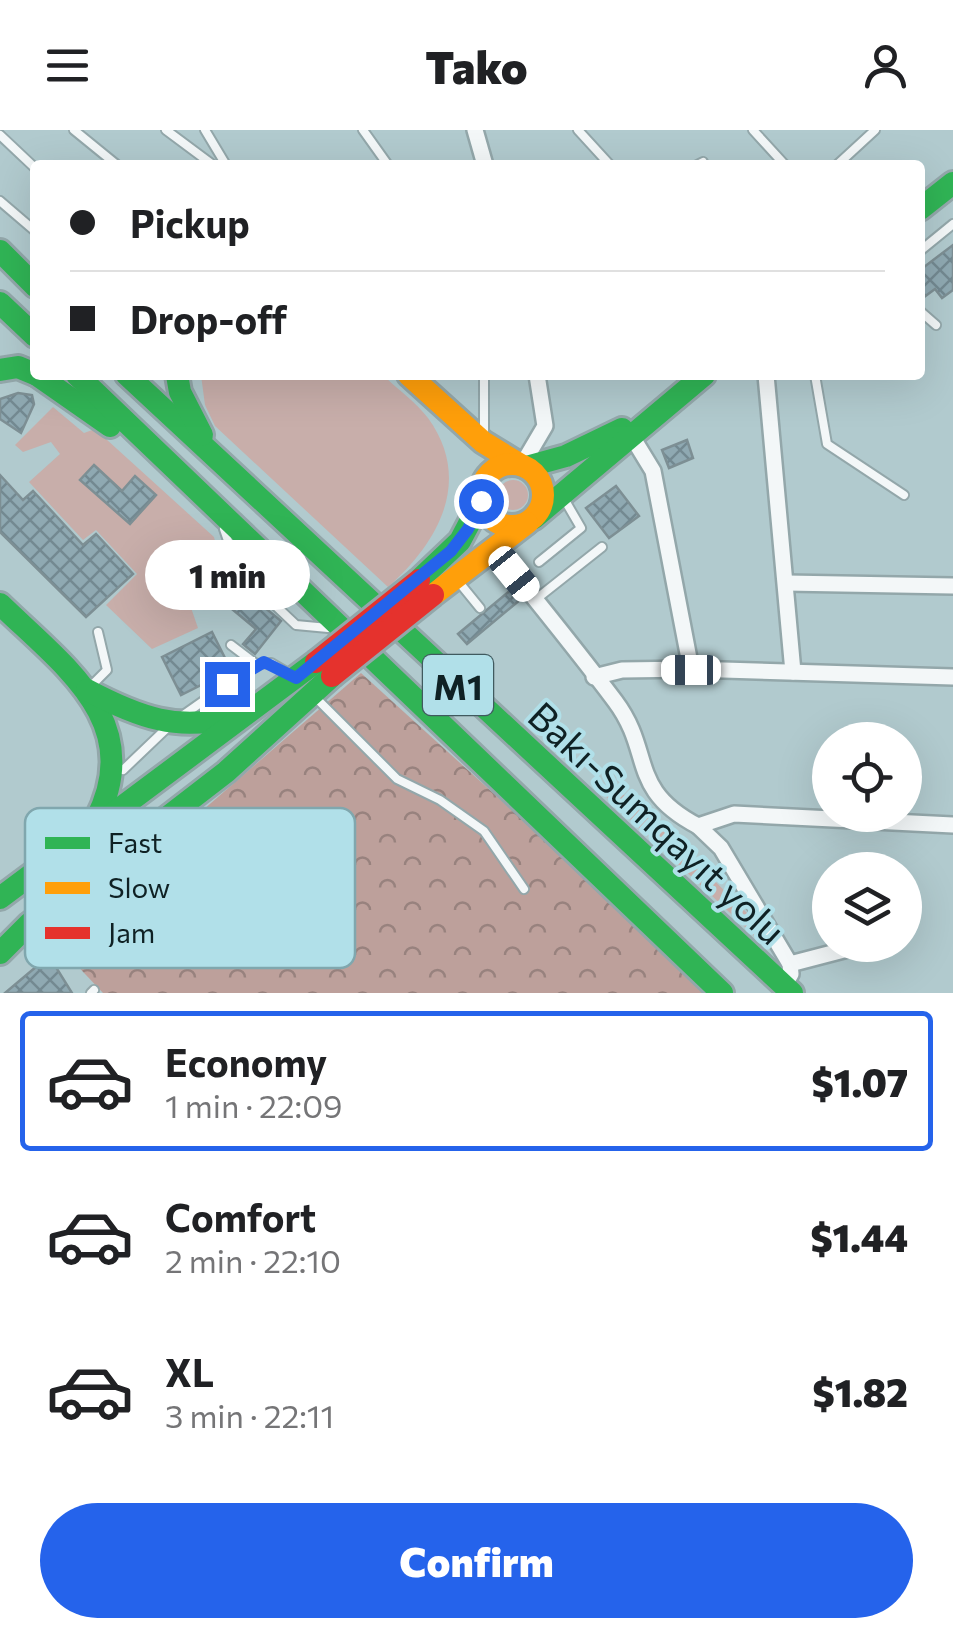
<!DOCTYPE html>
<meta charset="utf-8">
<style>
body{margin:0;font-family:Commissioner,sans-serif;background:#f2f2f2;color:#202124;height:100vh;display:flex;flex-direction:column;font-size:38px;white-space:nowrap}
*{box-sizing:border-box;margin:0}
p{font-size:32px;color:#757577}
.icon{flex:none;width:55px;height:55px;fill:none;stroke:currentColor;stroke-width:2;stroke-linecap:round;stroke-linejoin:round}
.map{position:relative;height:863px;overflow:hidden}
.side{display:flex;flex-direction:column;background:#fff;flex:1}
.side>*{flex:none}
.banner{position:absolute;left:30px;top:30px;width:895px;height:220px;border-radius:10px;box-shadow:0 10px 40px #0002;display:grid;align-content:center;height:220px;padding:0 40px;background:#fff}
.buttons{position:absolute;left:812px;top:592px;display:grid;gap:20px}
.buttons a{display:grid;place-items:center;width:110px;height:110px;border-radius:50%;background:#fff;box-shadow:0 10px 40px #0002;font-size:50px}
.end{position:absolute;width:45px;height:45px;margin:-22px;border:12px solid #2563eb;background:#fff;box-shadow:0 0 0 5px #fff}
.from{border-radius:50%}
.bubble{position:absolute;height:70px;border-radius:35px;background:#fff;box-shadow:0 10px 40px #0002;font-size:32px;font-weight:800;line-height:70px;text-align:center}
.car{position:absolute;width:30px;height:60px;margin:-30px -15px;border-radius:12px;box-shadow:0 0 8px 2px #0007;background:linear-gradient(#fff 24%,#345 0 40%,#fff 0 76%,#345 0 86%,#fff 0)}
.banner b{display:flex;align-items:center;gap:35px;height:95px;font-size:38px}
.banner b+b{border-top:2px solid #e0e0e0}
.banner i{width:25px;height:25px;background:#202124}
ul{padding:18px 0 0;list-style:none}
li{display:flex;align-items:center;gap:30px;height:140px;margin:0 20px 15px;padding:0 20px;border:5px solid transparent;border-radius:10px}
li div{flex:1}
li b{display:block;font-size:38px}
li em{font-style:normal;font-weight:800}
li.selected{border-color:#2563eb}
li>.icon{width:90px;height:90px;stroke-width:1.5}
.cta{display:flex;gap:20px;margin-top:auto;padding:20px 40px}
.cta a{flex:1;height:115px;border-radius:60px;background:#2563eb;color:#fff;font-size:40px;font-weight:800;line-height:115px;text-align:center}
header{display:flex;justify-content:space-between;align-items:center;height:130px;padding:0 40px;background:#fff;font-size:45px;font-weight:800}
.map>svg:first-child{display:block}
</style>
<header><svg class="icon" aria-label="menu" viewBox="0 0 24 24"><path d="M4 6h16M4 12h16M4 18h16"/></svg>Tako<svg class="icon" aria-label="person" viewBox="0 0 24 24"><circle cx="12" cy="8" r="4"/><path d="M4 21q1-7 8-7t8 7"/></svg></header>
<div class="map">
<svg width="953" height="863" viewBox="0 0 953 863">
<defs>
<pattern id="forest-crowns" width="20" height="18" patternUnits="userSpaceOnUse" patternTransform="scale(2.5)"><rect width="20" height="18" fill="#bda09b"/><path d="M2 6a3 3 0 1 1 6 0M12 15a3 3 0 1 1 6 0" fill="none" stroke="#98827e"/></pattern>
<pattern id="building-cross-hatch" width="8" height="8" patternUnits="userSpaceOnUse" patternTransform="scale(2.5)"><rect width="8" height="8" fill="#8fa9b2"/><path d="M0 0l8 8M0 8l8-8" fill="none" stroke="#738991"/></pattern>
</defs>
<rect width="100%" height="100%" fill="#b1cace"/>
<g fill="#c8aeaa">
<path d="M201,245H383C397,259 416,272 428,288C473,350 439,412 388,457L215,296L205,275Z"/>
<polygon points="53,277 84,303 95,299 214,407 222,440 189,472 198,498 152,519 106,475 137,444 96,400 83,410 29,352 60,324 51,312 23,322 15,315"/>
<circle cx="513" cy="365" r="15"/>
<polygon points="595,656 630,667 751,787 761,812"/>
</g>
<polygon fill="url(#forest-crowns)" points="361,543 622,780 705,863 103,863 53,810"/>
<g fill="url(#building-cross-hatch)" stroke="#7d8f94" stroke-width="2.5">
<polygon points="953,115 953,160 942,168 935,159 920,170 920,140"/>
<polygon points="18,263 32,265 34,274 21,303 0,289 0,269"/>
<polygon points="687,310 693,328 669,338 662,320"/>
<polygon points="94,335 122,361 135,346 156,365 130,394 80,350"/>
<polygon points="0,345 23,370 33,361 83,415 96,404 133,444 86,487 0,402"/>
<polygon points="616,356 639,386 609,408 586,378"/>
<polygon points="240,457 281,491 255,524 243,514 256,499 226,474"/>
<polygon points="512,459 521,469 467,514 458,504"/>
<polygon points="212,502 231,540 181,565 162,527"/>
<polygon points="49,826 72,863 5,863"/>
</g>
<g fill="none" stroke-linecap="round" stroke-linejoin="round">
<g stroke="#93a7aa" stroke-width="12">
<g id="lane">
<polyline points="74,0 117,35"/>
<polyline points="166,0 213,35"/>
<polyline points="205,0 226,35"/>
<polyline points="363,0 388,35"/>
<polyline points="578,0 610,35"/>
<polyline points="753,0 785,35"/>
<polyline points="0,5 35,38"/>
<polyline points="697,35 703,32"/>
<polyline points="837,35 875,0"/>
<polyline points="0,71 35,101"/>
<polyline points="920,121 953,94"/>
<polyline points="920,181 936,195"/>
<polyline points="484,245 484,303"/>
<polyline points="815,245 827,314 904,365"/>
<polyline points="224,399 238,440 296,495 328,498"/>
<polyline points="539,432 581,398 563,367"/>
<polyline points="458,451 480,478"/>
<polyline points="535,470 602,417"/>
<polyline points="231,515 256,534"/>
<polyline points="92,555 107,540 98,502"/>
<polyline points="315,567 397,649 440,670 484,701 524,759"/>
<polyline points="182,586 256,534 271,533 288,543"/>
<polyline points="123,640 167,598"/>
<polyline points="91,863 94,860"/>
</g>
</g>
<g stroke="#93a7aa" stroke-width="20">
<g id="street">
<polyline points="475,0 485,35"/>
<polyline points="766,245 793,542"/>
<polyline points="631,305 653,341 691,539 953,547"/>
<polyline points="522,335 545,296 537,245"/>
<path d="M494,418C535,469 576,519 615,571C654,623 627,659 698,696L734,684L953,695"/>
<polyline points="786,453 953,456"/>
<polyline points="594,547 622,540 691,539"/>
<polyline points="698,696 721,718 790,834 791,844 784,856"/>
<polyline points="790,834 863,815"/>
</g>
</g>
<g stroke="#93a7aa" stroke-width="28">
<g id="fast">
<polyline points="920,79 953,53"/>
<polyline points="0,121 35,156"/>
<polyline points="0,173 35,206"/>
<polyline points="0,240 18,237 35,244"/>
<polyline points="37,245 110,296"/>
<polyline points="77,245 722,863"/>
<polyline points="127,245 792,863"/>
<polyline points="177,245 180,262 202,305"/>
<polyline points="526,337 566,326 622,299"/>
<polyline points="534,388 704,245"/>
<polyline points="419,450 460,411 481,371"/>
<path d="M0,474C65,537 146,592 96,690"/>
<path d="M87,560C136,586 181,604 235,585"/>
<polyline points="0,768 316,532"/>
<polyline points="0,823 29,794 226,642 332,546"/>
</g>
</g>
<g stroke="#93a7aa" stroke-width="28">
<g id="slow">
<polyline points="409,245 483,312 519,334"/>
<circle cx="512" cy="365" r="31"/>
<polyline points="433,465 527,393"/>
</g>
</g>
<use href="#lane" stroke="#f3f7f8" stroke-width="8"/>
<use href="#street" stroke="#f3f7f8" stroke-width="15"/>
<use href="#fast" stroke="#30b455" stroke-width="22"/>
<use href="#slow" stroke="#ff9f0a" stroke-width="22"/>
<g stroke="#93a7aa" stroke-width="28" stroke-linecap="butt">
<g id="jam-bridge">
<polyline points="316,532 419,450"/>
<polyline points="332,546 433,465"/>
</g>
</g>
<use href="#jam-bridge" stroke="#e5322d" stroke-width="22"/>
</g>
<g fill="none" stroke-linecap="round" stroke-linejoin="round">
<polyline stroke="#2563eb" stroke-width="12" points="227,554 264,532 296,548 451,421 468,399 481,371"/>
</g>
<g text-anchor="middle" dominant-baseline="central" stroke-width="8" stroke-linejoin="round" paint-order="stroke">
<rect fill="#b1e0e9" stroke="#405a5f" stroke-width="2.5" x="423" y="525" width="70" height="60" rx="8"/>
<g font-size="35" font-weight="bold" fill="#0f2124">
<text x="458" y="555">M1</text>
</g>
<g font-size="38" fill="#0f2124" stroke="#b1e0e9">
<text transform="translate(658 692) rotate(43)">Bakı-Sumqayıt yolu</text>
</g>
</g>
<rect x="25" y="678" width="330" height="160" rx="15" fill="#b1e0e9" stroke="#80a7ae" stroke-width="2.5"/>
<rect x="45" y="707" width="45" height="12" fill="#30b455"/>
<rect x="45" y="752" width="45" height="12" fill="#ff9f0a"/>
<rect x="45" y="797" width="45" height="12" fill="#e5322d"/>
<g font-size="28" fill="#0f2124">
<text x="108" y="723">Fast</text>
<text x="108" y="768">Slow</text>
<text x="108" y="813">Jam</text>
</g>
</svg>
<div class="buttons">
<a><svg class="icon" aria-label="locate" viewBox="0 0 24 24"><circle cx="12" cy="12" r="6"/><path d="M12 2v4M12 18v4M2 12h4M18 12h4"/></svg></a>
<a><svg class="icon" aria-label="layers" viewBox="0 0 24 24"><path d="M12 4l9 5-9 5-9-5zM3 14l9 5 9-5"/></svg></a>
</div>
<i class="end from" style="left:481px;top:371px"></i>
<i class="end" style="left:227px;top:554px"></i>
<div class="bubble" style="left:145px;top:410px;width:165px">1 min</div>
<i class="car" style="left:514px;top:444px;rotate:141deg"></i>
<i class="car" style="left:691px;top:540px;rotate:270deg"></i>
<div class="banner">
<b><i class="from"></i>Pickup</b>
<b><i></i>Drop-off</b>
</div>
</div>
<section class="side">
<ul>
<li class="selected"><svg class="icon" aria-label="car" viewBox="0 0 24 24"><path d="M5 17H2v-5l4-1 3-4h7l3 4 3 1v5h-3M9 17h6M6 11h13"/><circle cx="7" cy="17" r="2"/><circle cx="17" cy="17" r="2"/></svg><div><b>Economy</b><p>1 min · 22:09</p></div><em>$1.07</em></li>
<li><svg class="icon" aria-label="car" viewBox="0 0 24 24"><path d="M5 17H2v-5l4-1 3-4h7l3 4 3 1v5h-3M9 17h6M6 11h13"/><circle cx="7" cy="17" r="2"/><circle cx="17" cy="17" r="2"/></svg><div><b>Comfort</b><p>2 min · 22:10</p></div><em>$1.44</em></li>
<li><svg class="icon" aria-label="car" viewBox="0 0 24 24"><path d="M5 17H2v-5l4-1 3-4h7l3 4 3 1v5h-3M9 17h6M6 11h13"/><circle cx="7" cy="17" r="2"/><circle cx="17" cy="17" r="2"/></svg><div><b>XL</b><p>3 min · 22:11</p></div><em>$1.82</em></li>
</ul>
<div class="cta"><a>Confirm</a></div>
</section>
